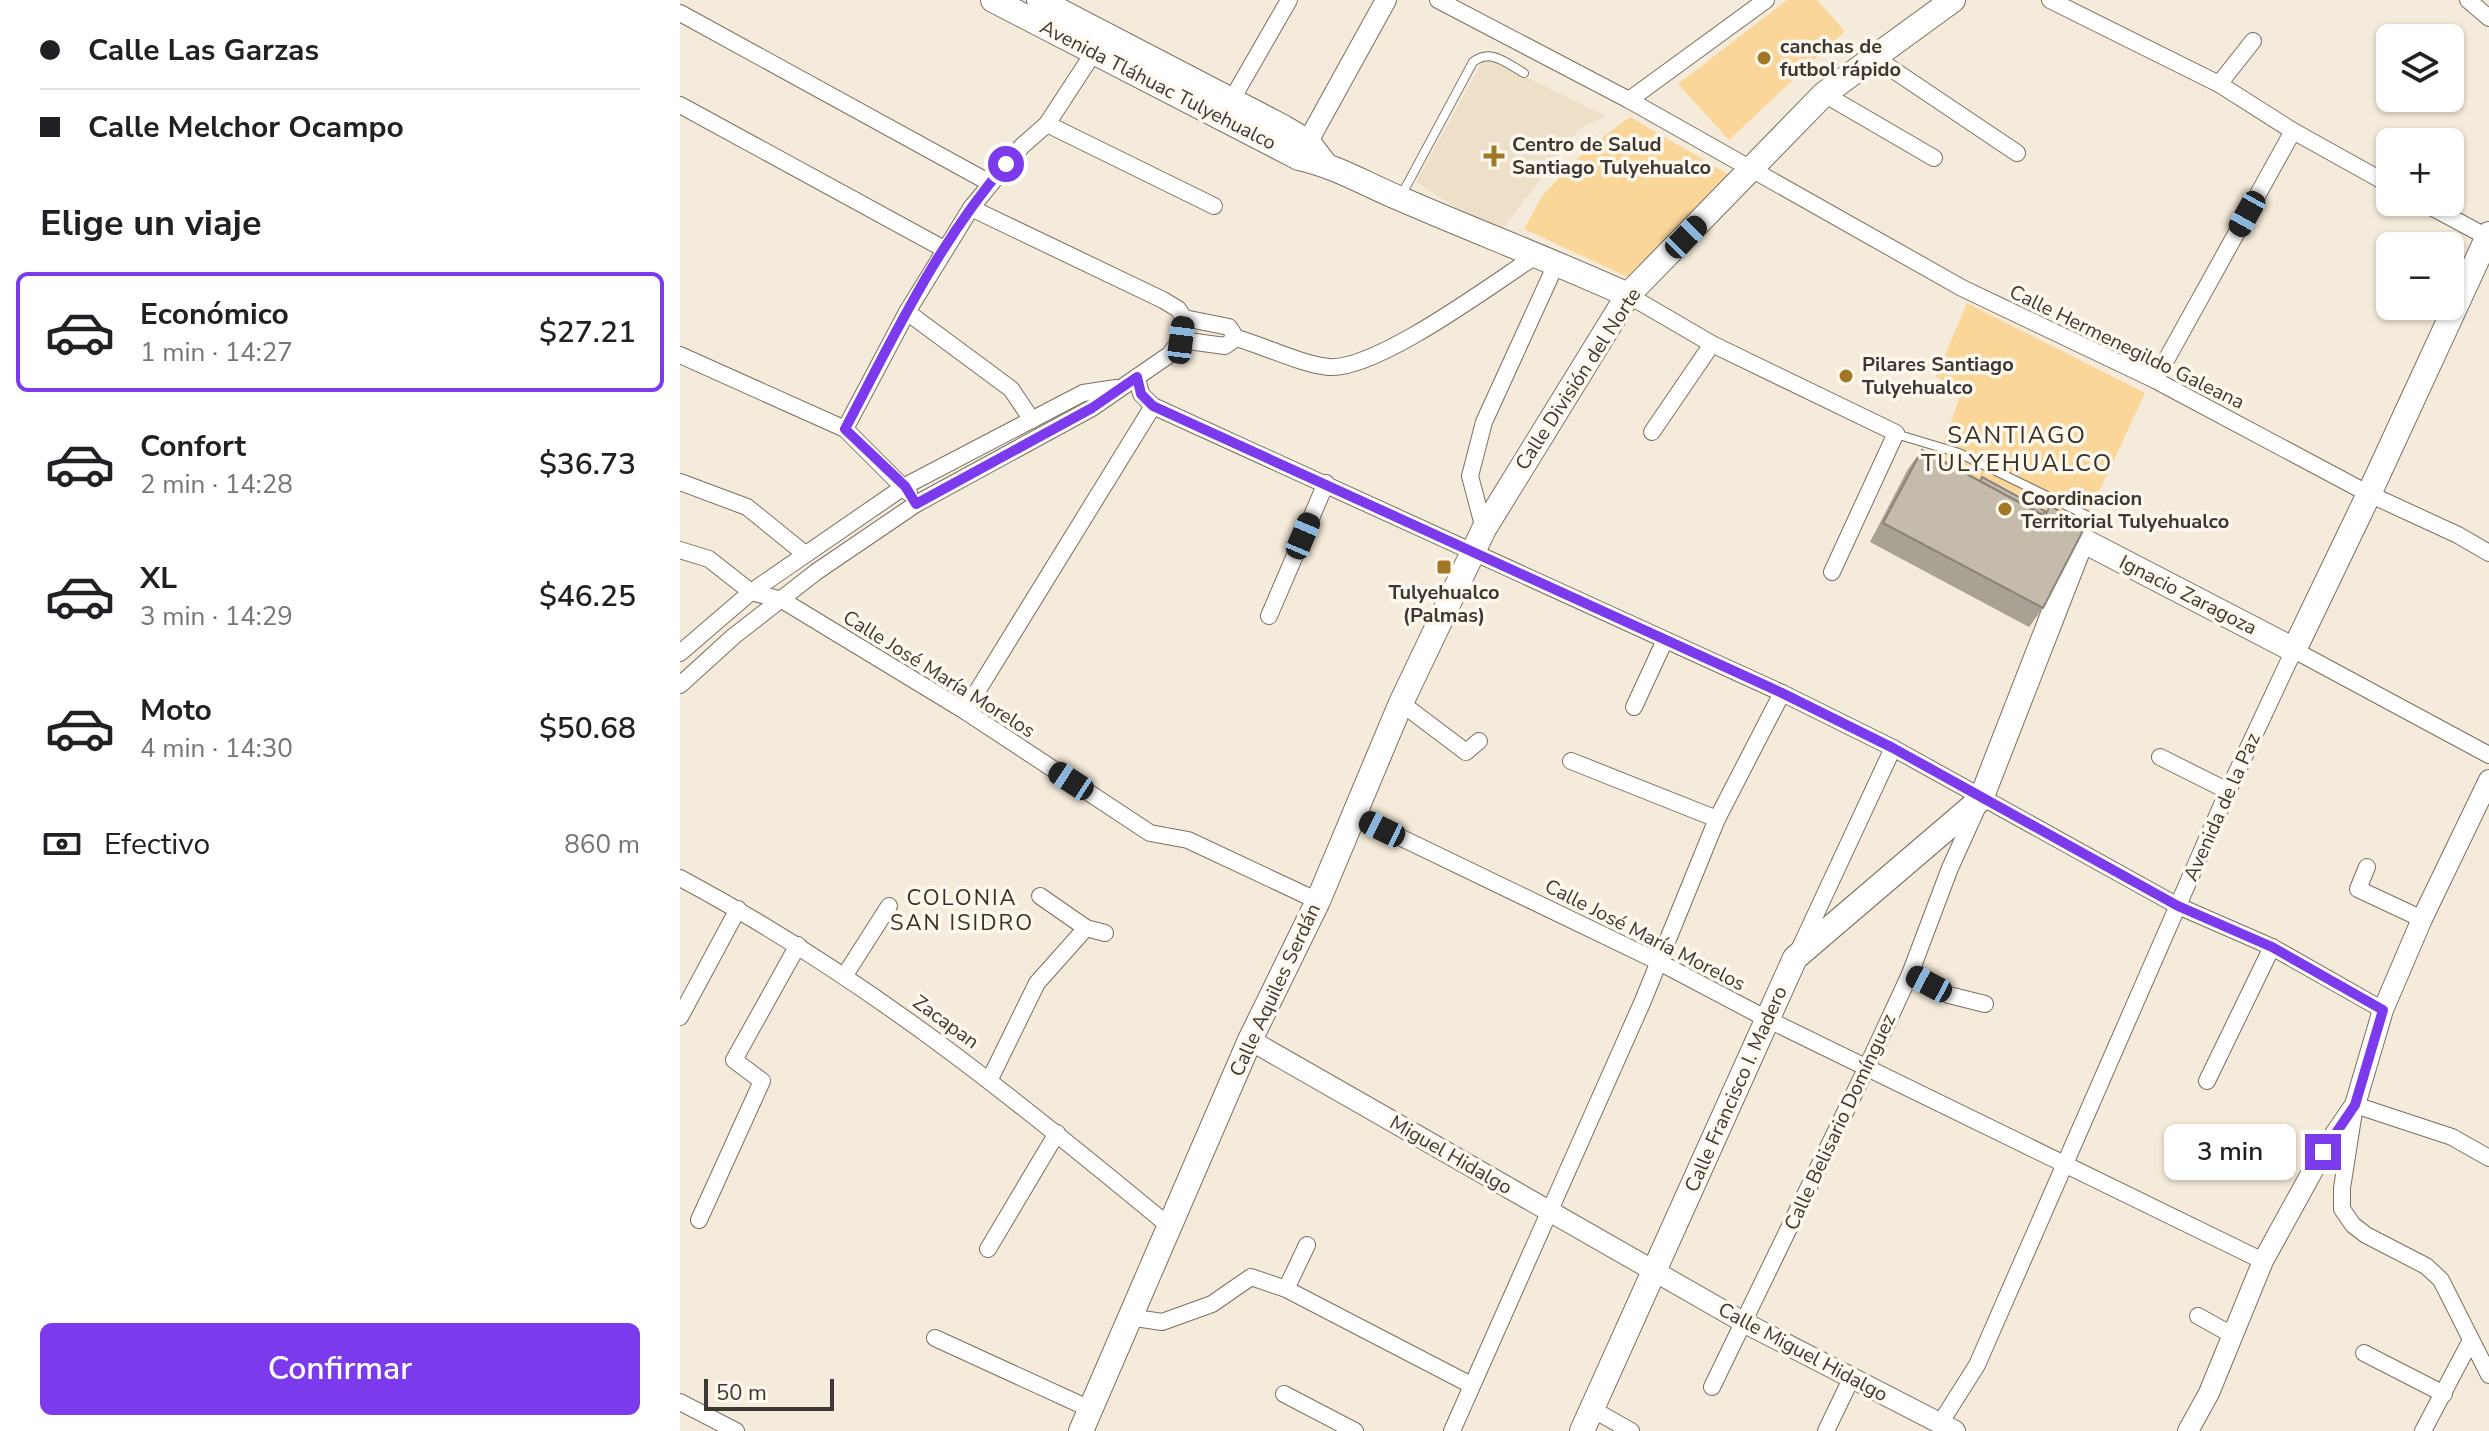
<!DOCTYPE html>
<html lang="es">
<meta charset="utf-8">
<style>
body{margin:0;font-family:"Nunito Sans",sans-serif;background:#f2f2f2;color:#202124;height:100vh;display:flex;flex-direction:column;font-size:30px;white-space:nowrap}
*{box-sizing:border-box;margin:0}
p{font-size:26px;color:#757577}
.icon{flex:none;width:44px;height:44px;fill:none;stroke:currentColor;stroke-width:2;stroke-linecap:round;stroke-linejoin:round}
.map{position:relative;flex:1;overflow:hidden}
.details{display:flex;flex-direction:column;background:#fff;width:680px}
.details>*{flex:none}
.guide{display:grid;align-content:center;height:176px;padding:0 40px;background:#fff}
.buttons{position:absolute;left:1696px;top:24px;display:grid;gap:16px}
.buttons a{display:grid;place-items:center;width:88px;height:88px;border-radius:12px;background:#fff;box-shadow:0 2px 6px #0004;font-size:40px}
.scale{position:absolute;left:24px;bottom:20px;width:130px;box-sizing:border-box;padding-left:8px;border:4px solid #3d3932;border-top:0;font-size:22px;line-height:28px;white-space:nowrap;color:#3d3932;-webkit-text-stroke:6px #fff8ee;paint-order:stroke}
.end{position:absolute;width:36px;height:36px;margin:-18px;border:10px solid #7c3aed;background:#fff;box-shadow:0 0 0 4px #fff}
.from{border-radius:50%}
.bubble{position:absolute;height:56px;border-radius:12px;background:#fff;box-shadow:0 2px 6px #0004;font-size:26px;font-weight:600;line-height:56px;text-align:center}
.car{position:absolute;width:24px;height:48px;margin:-24px -12px;border-radius:10px;box-shadow:0 0 6px 2px #0007;background:linear-gradient(#222 24%,#8ab4d8 0 40%,#222 0 76%,#8ab4d8 0 86%,#222 0)}
.guide b{display:flex;align-items:center;gap:28px;height:76px;font-size:30px}
.guide b+b{border-top:2px solid #e0e0e0}
.guide i{width:20px;height:20px;background:#202124}
ul{padding:0;list-style:none}
li{display:flex;align-items:center;gap:24px;height:120px;margin:0 16px 12px;padding:0 24px;border:4px solid transparent;border-radius:12px}
li div{flex:1}
li b{display:block;font-size:30px}
li em{font-style:normal;font-weight:600}
li.selected{border-color:#7c3aed}
li>.icon{width:72px;height:72px;stroke-width:1.5}
h2{padding:0 40px;font-size:36px;line-height:96px}
.pay{display:flex;align-items:center;gap:20px;height:88px;padding:0 40px;font-size:30px}
.pay p{margin-inline-start:auto}
.primary-button{display:flex;gap:16px;margin-top:auto;padding:16px 40px}
.primary-button a{flex:1;height:92px;border-radius:12px;background:#7c3aed;color:#fff;font-size:32px;font-weight:600;line-height:92px;text-align:center}
main{display:flex;flex:1;min-height:0}
.map>svg:first-child{display:block}
</style>
<main>
<section class="details">
<div class="guide">
<b><i class="from"></i>Calle Las Garzas</b>
<b><i></i>Calle Melchor Ocampo</b>
</div>
<h2>Elige un viaje</h2>
<ul>
<li class="selected"><svg class="icon" aria-label="car" viewBox="0 0 24 24"><path d="M5 17H2v-5l4-1 3-4h7l3 4 3 1v5h-3M9 17h6M6 11h13"/><circle cx="7" cy="17" r="2"/><circle cx="17" cy="17" r="2"/></svg><div><b>Económico</b><p>1 min · 14:27</p></div><em>$27.21</em></li>
<li><svg class="icon" aria-label="car" viewBox="0 0 24 24"><path d="M5 17H2v-5l4-1 3-4h7l3 4 3 1v5h-3M9 17h6M6 11h13"/><circle cx="7" cy="17" r="2"/><circle cx="17" cy="17" r="2"/></svg><div><b>Confort</b><p>2 min · 14:28</p></div><em>$36.73</em></li>
<li><svg class="icon" aria-label="car" viewBox="0 0 24 24"><path d="M5 17H2v-5l4-1 3-4h7l3 4 3 1v5h-3M9 17h6M6 11h13"/><circle cx="7" cy="17" r="2"/><circle cx="17" cy="17" r="2"/></svg><div><b>XL</b><p>3 min · 14:29</p></div><em>$46.25</em></li>
<li><svg class="icon" aria-label="car" viewBox="0 0 24 24"><path d="M5 17H2v-5l4-1 3-4h7l3 4 3 1v5h-3M9 17h6M6 11h13"/><circle cx="7" cy="17" r="2"/><circle cx="17" cy="17" r="2"/></svg><div><b>Moto</b><p>4 min · 14:30</p></div><em>$50.68</em></li>
</ul>
<div class="pay"><svg class="icon" aria-label="cash" viewBox="0 0 24 24"><path d="M3 7h18v10H3z"/><circle cx="12" cy="12" r="2"/></svg>Efectivo<p>860 m</p></div>
<div class="primary-button"><a>Confirmar</a></div>
</section>
<div class="map">
<svg width="1809" height="1431" viewBox="0 0 1809 1431">
<rect width="100%" height="100%" fill="#f5ebda"/>
<polygon fill="#eedfc8" points="805,57 926,116 899,129 818,235 736,182"/>
<g fill="#fad699">
<polygon points="1107,0 1137,0 1165,31 1049,140 998,84"/>
<polygon points="950,117 1058,180 954,280 844,229 863,195 906,150"/>
<polygon points="1287,303 1465,393 1396,541 1371,512 1303,476 1295,480 1256,463 1281,394 1256,376"/>
</g>
<g fill="none" stroke-linecap="round" stroke-linejoin="round">
<g stroke="#7a7062" stroke-width="10">
<g id="service">
<path d="M722,194L793,62C811,48 826,63 844,73"/>
<polyline points="1216,434 1279,453 1412,518"/>
</g>
</g>
<g stroke="#7a7062" stroke-width="18">
<g id="minor">
<polyline points="758,0 949,100 1282,288 1475,380 1689,494 1778,535 1809,553"/>
<polyline points="1370,0 1539,84 1613,131 1710,185"/>
<polyline points="1788,0 1809,18"/>
<polyline points="0,13 310,183"/>
<polyline points="1194,57 1337,153"/>
<polyline points="1539,84 1573,41"/>
<polyline points="1144,94 1254,158"/>
<polyline points="949,100 1086,0"/>
<polyline points="551,101 609,0"/>
<polyline points="0,105 264,249"/>
<polyline points="367,124 534,206"/>
<polyline points="1742,202 1809,238"/>
<polyline points="291,208 483,300 498,309 504,318"/>
<polyline points="948,295 1032,344 1216,433 1152,572"/>
<polyline points="227,312 331,389 352,420"/>
<path d="M504,318L549,327L556,338C585,346 620,364 649,367C696,371 814,283 857,255"/>
<polyline points="501,340 545,346 556,338"/>
<polyline points="0,355 165,429 229,493"/>
<polyline points="457,377 461,394 473,406 1102,693 1213,748 1498,906 1592,947 1703,1010"/>
<polyline points="1475,380 1613,131"/>
<polyline points="165,429 227,312 291,208 342,146 367,124 418,46"/>
<polyline points="972,432 1032,344"/>
<polyline points="0,482 67,507 125,554"/>
<polyline points="804,529 790,476 804,422 877,262"/>
<polyline points="0,550 29,559 71,592 102,600 285,711 470,833 508,840 638,901"/>
<polyline points="589,616 646,483"/>
<polyline points="0,653 71,592 225,486 403,393 436,388"/>
<polyline points="0,685 54,636 136,572 236,504 412,408 489,355 501,340 504,318"/>
<polyline points="721,703 786,752 799,741"/>
<polyline points="954,707 985,640"/>
<polyline points="285,711 473,406"/>
<polyline points="1480,757 1548,791"/>
<polyline points="891,761 1037,819"/>
<polyline points="674,815 979,962 1087,1019 1583,1261"/>
<polyline points="1687,867 1678,889 1742,919"/>
<path d="M0,878C182,975 331,1095 489,1226"/>
<polyline points="360,896 406,928 425,933"/>
<polyline points="1119,950 1213,748"/>
<polyline points="1230,974 1269,995 1305,1004"/>
<polyline points="165,975 209,906"/>
<polyline points="0,1017 58,909"/>
<polyline points="310,1079 357,983 406,928"/>
<polyline points="1527,1081 1592,947"/>
<polyline points="1809,1158 1772,1137 1675,1105 1662,1188 1662,1209 1673,1225 1686,1235 1746,1266 1761,1280 1809,1375"/>
<polyline points="19,1220 82,1081 54,1060 118,945"/>
<polyline points="308,1249 377,1133"/>
<polyline points="606,1289 627,1245"/>
<polyline points="1518,1316 1554,1336"/>
<polyline points="449,1317 482,1322 532,1304 571,1277 606,1289 791,1385"/>
<polyline points="255,1338 410,1409"/>
<polyline points="1684,1353 1764,1394"/>
<polyline points="1032,1387 1187,1067 1230,974 1270,868 1299,804"/>
<polyline points="604,1394 675,1431"/>
<polyline points="0,1402 56,1431"/>
<polyline points="912,1409 951,1431"/>
<polyline points="1261,1422 1297,1365 1548,791 1614,650 1809,755"/>
<polyline points="772,1431 962,1003 1037,819 1102,693"/>
<polyline points="1146,1431 1171,1379"/>
<polyline points="1743,1431 1790,1342"/>
</g>
</g>
<g stroke="#7a7062" stroke-width="22">
<g id="tertiary">
<polyline points="621,154 706,0"/>
<polyline points="570,1040 1065,1323 1275,1431"/>
<polyline points="1508,1431 1529,1393 1583,1261 1643,1152 1675,1105 1703,1010 1742,919 1809,780"/>
</g>
</g>
<g stroke="#7a7062" stroke-width="26">
<g id="secondary">
<path d="M313,0L619,158C656,166 687,185 721,199C797,232 873,261 948,295"/>
<polyline points="359,0 603,127 628,142 644,163"/>
<polyline points="401,1431 570,1040 638,901 721,703 804,529 948,295 1144,94 1273,0"/>
<polyline points="902,1431 1115,958 1301,799 1402,540 1614,650 1689,494 1809,234"/>
</g>
</g>
<use href="#service" stroke="#fff" stroke-width="8"/>
<use href="#minor" stroke="#fff" stroke-width="16"/>
<use href="#tertiary" stroke="#fff" stroke-width="20"/>
<use href="#secondary" stroke="#fff" stroke-width="24"/>
</g>
<polygon fill="#a9a193" points="1242,450 1364,515 1370,506 1363,608 1349,627 1190,542 1228,469"/>
<g fill="#c5bbab" stroke="#8a8378" stroke-width="2">
<polygon points="1242,450 1365,516 1370,506 1406,525 1363,608 1203,523"/>
<polygon points="1302,477 1365,511 1363,515 1300,481"/>
</g>
<g fill="none" stroke-linecap="round" stroke-linejoin="round">
<path stroke="#7c3aed" stroke-width="10" d="M326,164C258,242 213,338 165,429L225,486L236,504L412,408L457,377L461,394L473,406L1102,693L1213,748L1498,906L1592,947L1703,1010L1675,1105L1643,1152"/>
</g>
<g fill="#a07725" stroke="#fff8ee" stroke-width="3">
<circle cx="1084" cy="58" r="8"/>
<path d="M810 144h8v8h8v8h-8v8h-8v-8h-8v-8h8z"/>
<circle cx="1166" cy="376" r="8"/>
<circle cx="1325" cy="509" r="8"/>
<rect x="756" y="559" width="16" height="16" rx="4"/>
</g>
<g text-anchor="middle" dominant-baseline="central" stroke-width="7" stroke-linejoin="round" paint-order="stroke">
<g font-size="20" font-weight="bold" fill="#3d3932" stroke="#fff8ee" text-anchor="start">
<text x="1100" y="46">canchas de<tspan x="1100" dy="23">futbol rápido</tspan></text>
<text x="832" y="144">Centro de Salud<tspan x="832" dy="23">Santiago Tulyehualco</tspan></text>
<text x="1182" y="364">Pilares Santiago<tspan x="1182" dy="23">Tulyehualco</tspan></text>
<text x="1341" y="498">Coordinacion<tspan x="1341" dy="23">Territorial Tulyehualco</tspan></text>
<text x="764" y="592" text-anchor="middle">Tulyehualco<tspan x="764" dy="23">(Palmas)</tspan></text>
</g>
<g font-size="20" fill="#3d3932" stroke="#fff8ee">
<text transform="translate(478 85) rotate(27)">Avenida Tláhuac Tulyehualco</text>
<text transform="translate(1447 347) rotate(26)">Calle Hermenegildo Galeana</text>
<text transform="translate(898 379) rotate(-57)">Calle División del Norte</text>
<text transform="translate(1508 595) rotate(27)">Ignacio Zaragoza</text>
<text transform="translate(259 674) rotate(32)">Calle José María Morelos</text>
<text transform="translate(1542 807) rotate(-66)">Avenida de la Paz</text>
<text transform="translate(965 935) rotate(27)">Calle José María Morelos</text>
<text transform="translate(595 990) rotate(-65)">Calle Aquiles Serdán</text>
<text transform="translate(266 1022) rotate(36)">Zacapan</text>
<text transform="translate(1056 1089) rotate(-66)">Calle Francisco I. Madero</text>
<text transform="translate(1160 1122) rotate(-65)">Calle Belisario Domínguez</text>
<text transform="translate(771 1155) rotate(30)">Miguel Hidalgo</text>
<text transform="translate(1123 1352) rotate(28)">Calle Miguel Hidalgo</text>
</g>
<g font-size="22" letter-spacing="2" fill="#383023" stroke="#fff8ee">
<text x="282" y="898">COLONIA<tspan x="282" dy="25">SAN ISIDRO</tspan></text>
</g>
<g font-size="24" letter-spacing="2" fill="#383023" stroke="#fff8ee">
<text x="1337" y="435">SANTIAGO<tspan x="1337" dy="28">TULYEHUALCO</tspan></text>
</g>
</g>
</svg>
<div class="buttons">
<a><svg class="icon" aria-label="layers" viewBox="0 0 24 24"><path d="M12 4l9 5-9 5-9-5zM3 14l9 5 9-5"/></svg></a>
<a>+</a>
<a>−</a>
</div>
<div class="scale">50 m</div>
<i class="end from" style="left:326px;top:164px"></i>
<i class="end" style="left:1643px;top:1152px"></i>
<div class="bubble" style="left:1484px;top:1124px;width:132px">3 min</div>
<i class="car" style="left:1567px;top:214px;rotate:209deg"></i>
<i class="car" style="left:1006px;top:237px;rotate:44deg"></i>
<i class="car" style="left:501px;top:340px;rotate:7deg"></i>
<i class="car" style="left:623px;top:536px;rotate:23deg"></i>
<i class="car" style="left:391px;top:781px;rotate:303deg"></i>
<i class="car" style="left:702px;top:829px;rotate:296deg"></i>
<i class="car" style="left:1249px;top:984px;rotate:298deg"></i>
</div>
</main>
